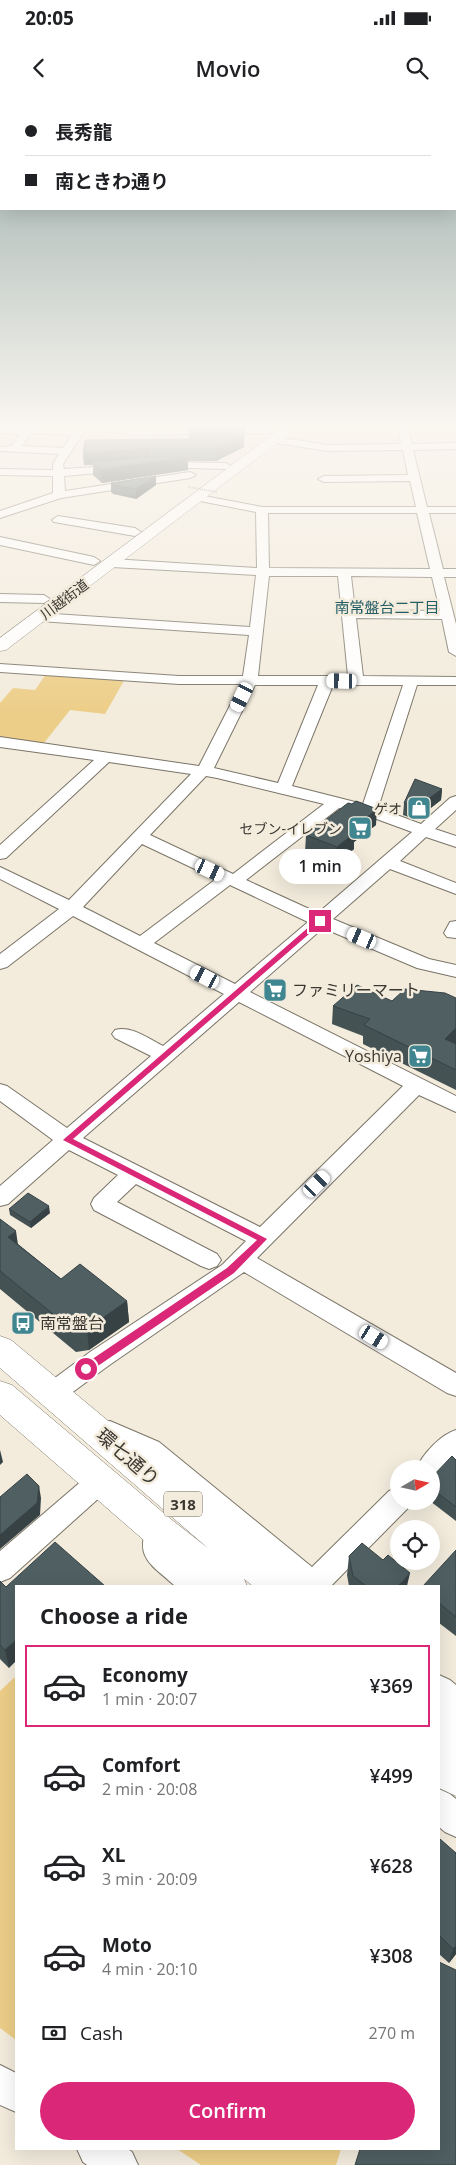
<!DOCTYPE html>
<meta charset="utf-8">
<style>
body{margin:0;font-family:"Open Sans","Noto Sans JP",sans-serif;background:#f2f2f2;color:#202124;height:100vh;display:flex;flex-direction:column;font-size:19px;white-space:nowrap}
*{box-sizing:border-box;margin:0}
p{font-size:16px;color:#757577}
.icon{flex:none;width:28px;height:28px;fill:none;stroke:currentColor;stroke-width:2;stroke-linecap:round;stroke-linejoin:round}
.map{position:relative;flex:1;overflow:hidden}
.panel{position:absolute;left:15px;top:1485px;width:425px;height:565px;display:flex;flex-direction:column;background:#fff;border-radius:0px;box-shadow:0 5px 20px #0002}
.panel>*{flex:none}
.guide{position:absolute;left:0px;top:0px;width:456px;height:110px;box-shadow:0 5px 20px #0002;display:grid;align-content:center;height:110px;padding:0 25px;background:#fff}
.needle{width:32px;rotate:81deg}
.buttons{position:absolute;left:390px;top:1360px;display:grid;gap:10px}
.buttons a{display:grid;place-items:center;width:50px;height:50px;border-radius:50%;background:#fff;box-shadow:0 5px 20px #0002;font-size:25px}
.end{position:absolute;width:22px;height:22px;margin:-11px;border:6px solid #db2777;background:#fff;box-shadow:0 0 0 2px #fff}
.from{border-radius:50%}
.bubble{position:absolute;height:35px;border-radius:18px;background:#fff;box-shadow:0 5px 20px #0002;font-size:16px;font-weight:600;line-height:35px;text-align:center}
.car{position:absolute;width:15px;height:30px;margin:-15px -8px;border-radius:6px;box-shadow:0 0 4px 1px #0007;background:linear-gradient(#fff 24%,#345 0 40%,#fff 0 76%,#345 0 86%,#fff 0)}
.guide b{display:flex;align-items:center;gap:18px;height:48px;font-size:19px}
.guide b+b{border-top:1px solid #e0e0e0}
.guide i{width:12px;height:12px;background:#202124}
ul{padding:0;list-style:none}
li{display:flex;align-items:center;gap:15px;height:82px;margin:0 10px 8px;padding:0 15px;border:2px solid transparent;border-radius:0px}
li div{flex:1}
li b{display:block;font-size:19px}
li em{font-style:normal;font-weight:600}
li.current{border-color:#db2777}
li>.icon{width:45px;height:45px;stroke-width:1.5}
h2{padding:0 25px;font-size:22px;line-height:60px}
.pay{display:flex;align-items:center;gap:12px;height:55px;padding:0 25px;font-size:19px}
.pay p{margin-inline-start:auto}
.action{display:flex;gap:10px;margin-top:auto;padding:10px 25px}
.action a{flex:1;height:58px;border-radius:30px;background:#db2777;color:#fff;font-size:20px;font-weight:600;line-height:58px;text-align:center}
.status{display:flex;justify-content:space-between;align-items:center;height:35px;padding:0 25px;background:#fff;direction:ltr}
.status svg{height:14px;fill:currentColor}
header{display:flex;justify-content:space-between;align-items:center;height:65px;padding:0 25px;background:#fff;font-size:22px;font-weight:600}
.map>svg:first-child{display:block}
</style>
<div class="status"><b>20:05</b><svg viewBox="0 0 49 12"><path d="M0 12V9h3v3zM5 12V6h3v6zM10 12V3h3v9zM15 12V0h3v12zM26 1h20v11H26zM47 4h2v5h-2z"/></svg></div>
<header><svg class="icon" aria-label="back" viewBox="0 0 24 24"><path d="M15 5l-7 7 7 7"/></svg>Movio<svg class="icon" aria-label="search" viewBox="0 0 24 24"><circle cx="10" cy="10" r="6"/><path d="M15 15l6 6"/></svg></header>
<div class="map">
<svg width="456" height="2065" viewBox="0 0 456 2065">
<rect width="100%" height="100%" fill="#f3ecdd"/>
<g fill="#edce88">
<polygon points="46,574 125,579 105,614 70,610 44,643 0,637 0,603 13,588 35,590"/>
<polygon points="16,1576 16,1940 0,1928 0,1591"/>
<polygon points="177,2049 341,2049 336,2065 201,2065"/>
</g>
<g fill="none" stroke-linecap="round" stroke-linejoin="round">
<g stroke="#7a7467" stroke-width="2">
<g id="minor">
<path d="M397,324H407L412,344L456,343V349L413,350L427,407H456V413H429L443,469H456V477H444L456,524V556L449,552L442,519L356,518L363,576L456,577V585H417L378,708L421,724L450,698L456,696V710L435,729L456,736V747L426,737L400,761L456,783V794L390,769L333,819L429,859L456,865V877L417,868L323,828L250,892L456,996V1012L419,995L257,1158L456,1273V1296L447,1293L244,1172L108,1266L62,1300L53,1303L44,1300L40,1293L44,1286L90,1252L222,1165L246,1141L136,1084L117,1102L217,1154L221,1160L217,1166L209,1169L201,1166L94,1110L91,1104L94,1098L118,1075L69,1050L8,1104L0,1106V1086L53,1040L0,1001V984L7,986L67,1028L151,956L115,938L112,934L115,930C131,925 149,939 163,946L224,894L73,816L7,867L0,869V854L59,809L0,779V767L69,800L191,674L109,662L6,758L0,759V745L94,660L0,647V637L199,666L241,584H179L0,572V564L179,576H243L249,535L39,521L32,517L39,513L250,527L256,475L112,467L106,463L112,459L257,468L256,412L195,400L193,398L199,395L262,407H416L410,381L324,382L318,379L324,376L408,375L403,350L327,351L277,343L272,340L277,337L327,345L401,344ZM268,413H417L430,469L269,468ZM269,476H338L348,576H258ZM351,476L432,477L440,511L355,510ZM255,585H318L278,683L214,668ZM333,585H403L363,704L292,686ZM206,676L217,678L324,704L233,774L150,735ZM339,708L363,714L412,732L318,813L246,780ZM142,744L216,779L140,836L83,807ZM230,785L308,822L235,884L154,843ZM239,902L403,986L260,1127L83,1038Z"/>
<path d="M0,327L83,330L84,332L63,364L64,369L121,365L126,368L121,371L64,376L65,391L190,372L196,375L190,378L61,398L0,418V411L53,393V376L0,375V369L53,370V364L59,354L0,351V347L11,346L20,334L0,333ZM31,333L72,335L63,348L22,346Z"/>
<polygon points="271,328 275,329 276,331 275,333 131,335 126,332 131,329"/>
<polygon points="159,362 226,363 231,366 226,369 155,367 154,365"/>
<polygon points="58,416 135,428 141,432 135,436 54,422 52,420"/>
<polygon points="0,437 94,457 100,461 94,465 0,445"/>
<polygon points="0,494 44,495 50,499 44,503 0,502"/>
<polygon points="456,821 456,838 447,837 444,833 450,822"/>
<polygon points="110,1321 159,1342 312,1467 389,1391 399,1387 399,1401 411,1401 409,1407 331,1486 293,1486 141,1358 101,1340 97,1332 101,1324"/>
<path d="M456,1330V1359L438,1377L431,1380V1369H416C423,1354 440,1335 456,1330Z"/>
<polygon points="100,1369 109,1373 113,1381 109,1389 10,1478 0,1482 0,1451 91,1373"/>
<path d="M159,1419L169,1422L173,1431L171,1446L205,1477L209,1486H175C151,1464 133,1458 149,1422Z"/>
<polygon points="439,1575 450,1580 456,1585 456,1620 445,1615 439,1610"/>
<polygon points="439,1689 450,1694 456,1699 456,1737 445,1732 439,1727"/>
<polygon points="0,1965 16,1973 16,2012 0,2005"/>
<polygon points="77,2049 128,2049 132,2052 138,2065 87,2065 83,2062"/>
</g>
</g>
<g stroke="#7a7467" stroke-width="1">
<g id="major">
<polygon points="0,1236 11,1240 292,1474 297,1486 253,1486 244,1479 247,1486 201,1486 146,1442 0,1315 0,1281 12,1285 172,1420 209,1449 0,1268"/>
<polygon points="439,1600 456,1609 456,1696 439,1688"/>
</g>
</g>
<g stroke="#7a7467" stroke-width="1">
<polygon id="highway" points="287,324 302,324 6,550 0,551 0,538"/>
</g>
<use href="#minor" fill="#fff" fill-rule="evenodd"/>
<use href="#major" fill="#fff" fill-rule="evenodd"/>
<use href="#highway" fill="#fff" fill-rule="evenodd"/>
<polyline stroke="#9a958a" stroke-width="2" stroke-dasharray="1 1" stroke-linecap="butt" points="188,387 217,392"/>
</g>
<g fill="#445254">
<polygon points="187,324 256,324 245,325 244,347 216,361 188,361 188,370 102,383 93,375 93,365 84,365 83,353 189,339 189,327 188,327"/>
<polygon points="111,383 156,385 136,399 113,394 111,392"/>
<polygon points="442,689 441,700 418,718 411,718 403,715 404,703"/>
<polygon points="376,725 354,742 354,749 336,764 305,752 306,735"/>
<polygon points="456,898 456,990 363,944 363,936 332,924 333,906 392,901"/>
<polygon points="9,1109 50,1113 31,1128 10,1115"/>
<polygon points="0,1119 18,1144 61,1179 127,1201 129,1222 89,1250 76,1252 0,1189"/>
<polygon points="456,1360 456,1421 430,1401 431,1401 431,1378"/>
<polygon points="456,1450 456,1536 439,1523 439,1486"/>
<polygon points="349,1456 407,1486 349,1486 347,1475"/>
<polygon points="0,1481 6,1487 16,1486 9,1568 0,1559"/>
<polygon points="439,1741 456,1854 449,1863 439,1854"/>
</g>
<g fill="#374245">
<polygon points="244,336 244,347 216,361 216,349"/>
<polygon points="149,348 149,360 92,362 93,365 84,365 83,353"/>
<polygon points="188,357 188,370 102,383 101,370"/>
<polygon points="156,376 156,385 136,399 136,389"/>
<polygon points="442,689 441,700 418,718 419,706"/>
<polygon points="377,709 376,725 354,742 354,749 336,764 337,747 349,731"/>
<polygon points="456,928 456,944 445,939"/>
<polygon points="49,1106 50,1113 31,1128 30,1122"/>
<polygon points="16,1131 19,1152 8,1137"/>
<polygon points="127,1201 129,1222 89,1250 87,1229"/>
<polygon points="0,1350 3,1362 0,1365"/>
<polygon points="39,1386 41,1398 40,1415 0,1449 0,1435"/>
<polygon points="410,1473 407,1486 398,1486"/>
<polygon points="16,1540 16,1561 9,1568 5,1550"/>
<polygon points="456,1846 456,1854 449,1863 453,1849"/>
</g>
<g fill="#4f5f62" stroke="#374245">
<polygon points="189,324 245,324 245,326 243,326 244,336 216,349 149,348 83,353 85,340 190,339"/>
<polygon points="149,357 188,357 101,370 92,362"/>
<polygon points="156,376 136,389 113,385 111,383"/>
<polygon points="415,679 442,689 419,706 412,706 404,703"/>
<polygon points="356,701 377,709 349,731 355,733 337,747 306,735 348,703 352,704"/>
<polygon points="357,885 392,901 405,889 445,893 456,898 456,928 445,939 456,944 456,970 364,925 370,919 333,906"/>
<polygon points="28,1093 49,1106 30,1122 9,1109"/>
<polygon points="0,1119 16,1131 8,1137 61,1179 80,1164 127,1201 87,1229 74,1231 0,1171"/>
<polygon points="452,1356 456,1360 456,1407 431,1388 431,1378"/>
<polygon points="27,1374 39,1386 37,1403 0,1435 0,1397"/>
<polygon points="55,1442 105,1486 16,1486 16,1540 5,1550 0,1545 0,1481 6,1487"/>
<polygon points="362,1443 383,1460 388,1455 410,1473 398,1486 366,1486 353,1476 349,1456"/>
<polygon points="456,1450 456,1517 439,1503 439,1486 423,1486"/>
<polygon points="440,1739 456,1753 456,1846 453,1849 439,1835 439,1741"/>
<polygon points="439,1862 456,1870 456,2065 355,2065 360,2049 439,2049"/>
</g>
<linearGradient id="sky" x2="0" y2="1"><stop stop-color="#99aca9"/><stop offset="0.53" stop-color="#faf6f0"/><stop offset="1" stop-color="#faf6f0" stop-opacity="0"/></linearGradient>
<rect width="456" height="613" fill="url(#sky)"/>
<polygon fill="#db2777" points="318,819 324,821 73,1039 267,1139 234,1173 89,1272 82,1272 82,1266 227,1168 257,1140 63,1040"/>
<defs>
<g id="shop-square" transform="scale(1.25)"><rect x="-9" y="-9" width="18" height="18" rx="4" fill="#408690" stroke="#f3ecdd"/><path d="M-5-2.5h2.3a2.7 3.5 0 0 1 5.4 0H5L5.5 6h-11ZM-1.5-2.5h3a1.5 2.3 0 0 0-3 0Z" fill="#fff"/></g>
<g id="supermarket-square" transform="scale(1.25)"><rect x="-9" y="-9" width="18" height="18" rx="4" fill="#408690" stroke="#f3ecdd"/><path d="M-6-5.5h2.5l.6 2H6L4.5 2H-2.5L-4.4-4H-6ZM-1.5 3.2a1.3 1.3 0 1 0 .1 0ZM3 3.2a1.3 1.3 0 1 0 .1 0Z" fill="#fff"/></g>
<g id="bus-square" transform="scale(1.25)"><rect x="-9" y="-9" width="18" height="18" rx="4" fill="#408690" stroke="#f3ecdd"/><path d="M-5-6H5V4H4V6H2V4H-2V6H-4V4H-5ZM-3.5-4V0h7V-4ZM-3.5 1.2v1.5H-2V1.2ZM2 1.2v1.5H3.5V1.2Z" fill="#fff"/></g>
</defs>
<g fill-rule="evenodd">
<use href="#shop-square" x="419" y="708"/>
<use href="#supermarket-square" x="360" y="728"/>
<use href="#supermarket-square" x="275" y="890"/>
<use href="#supermarket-square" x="420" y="956"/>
<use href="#bus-square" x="23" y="1223"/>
</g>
<g text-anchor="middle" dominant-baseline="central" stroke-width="5" stroke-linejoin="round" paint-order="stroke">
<g font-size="14" fill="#3a3731" stroke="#f3ecdd">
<text transform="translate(64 499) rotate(-37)">川越街道</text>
</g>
<g font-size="14" fill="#3a3731" stroke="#f3ecdd" text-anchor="end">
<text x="402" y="708">ゲオ</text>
<text x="342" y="728">セブン-イレブン</text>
</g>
<g font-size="15" fill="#245d65" stroke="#f3ecdd">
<text x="387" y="507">南常盤台二丁目</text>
</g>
<rect fill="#f3ecdd" stroke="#726d65" stroke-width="1" x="164" y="1391.5" width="38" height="25" rx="4"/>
<g font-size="15" font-weight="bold" fill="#3a3731">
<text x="183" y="1404">318</text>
</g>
<g font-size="16" fill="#3a3731" stroke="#f3ecdd" text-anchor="start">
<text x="292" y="890">ファミリーマート</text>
<text x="402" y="956" text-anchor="end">Yoshiya</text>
<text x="40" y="1223">南常盤台</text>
</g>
<g font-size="19" fill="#3a3731" stroke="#f3ecdd">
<text transform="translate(128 1357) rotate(41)">環七通り</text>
</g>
</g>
</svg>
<div class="buttons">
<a><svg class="needle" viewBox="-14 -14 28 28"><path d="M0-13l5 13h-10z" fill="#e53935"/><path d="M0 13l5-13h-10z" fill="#757577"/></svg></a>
<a><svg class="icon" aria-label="locate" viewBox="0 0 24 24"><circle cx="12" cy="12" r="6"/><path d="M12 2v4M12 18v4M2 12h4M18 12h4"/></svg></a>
</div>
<i class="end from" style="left:86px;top:1269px"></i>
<i class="end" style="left:320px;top:821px"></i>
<div class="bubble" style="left:279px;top:749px;width:82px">1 min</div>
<i class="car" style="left:342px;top:581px;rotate:271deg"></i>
<i class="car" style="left:242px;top:597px;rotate:206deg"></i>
<i class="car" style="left:210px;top:770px;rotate:115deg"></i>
<i class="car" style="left:362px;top:838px;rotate:293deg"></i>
<i class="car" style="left:205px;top:877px;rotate:297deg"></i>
<i class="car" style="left:317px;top:1084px;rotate:45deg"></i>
<i class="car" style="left:374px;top:1237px;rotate:121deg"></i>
<div class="guide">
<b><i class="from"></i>長秀龍</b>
<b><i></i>南ときわ通り</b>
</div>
<section class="panel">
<h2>Choose a ride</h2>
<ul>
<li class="current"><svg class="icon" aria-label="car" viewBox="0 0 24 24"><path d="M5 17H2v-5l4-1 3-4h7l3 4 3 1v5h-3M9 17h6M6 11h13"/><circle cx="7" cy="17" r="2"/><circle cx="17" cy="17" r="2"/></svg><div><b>Economy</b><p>1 min · 20:07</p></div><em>¥369</em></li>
<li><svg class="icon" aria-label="car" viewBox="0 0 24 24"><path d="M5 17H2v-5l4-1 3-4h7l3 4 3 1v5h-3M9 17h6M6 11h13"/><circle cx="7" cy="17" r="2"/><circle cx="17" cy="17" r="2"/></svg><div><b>Comfort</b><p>2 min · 20:08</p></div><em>¥499</em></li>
<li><svg class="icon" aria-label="car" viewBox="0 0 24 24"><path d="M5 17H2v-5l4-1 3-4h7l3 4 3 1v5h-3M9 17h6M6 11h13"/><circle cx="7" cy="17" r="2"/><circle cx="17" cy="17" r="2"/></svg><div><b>XL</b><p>3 min · 20:09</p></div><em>¥628</em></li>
<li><svg class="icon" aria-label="car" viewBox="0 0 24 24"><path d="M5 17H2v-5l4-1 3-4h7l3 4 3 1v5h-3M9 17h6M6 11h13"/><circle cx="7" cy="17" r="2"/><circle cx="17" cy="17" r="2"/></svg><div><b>Moto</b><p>4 min · 20:10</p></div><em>¥308</em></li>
</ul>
<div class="pay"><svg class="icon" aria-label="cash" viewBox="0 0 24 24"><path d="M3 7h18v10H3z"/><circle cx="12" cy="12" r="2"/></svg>Cash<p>270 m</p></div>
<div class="action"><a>Confirm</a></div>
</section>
</div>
